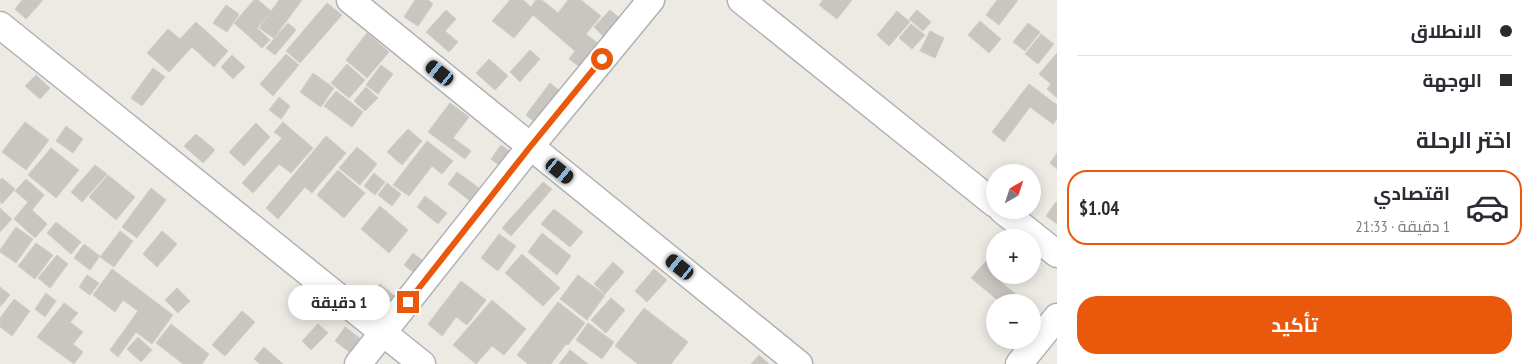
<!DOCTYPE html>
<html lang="ar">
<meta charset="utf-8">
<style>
body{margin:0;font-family:"PT Sans Narrow",Cairo,sans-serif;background:#f7f7f7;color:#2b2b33;direction:rtl;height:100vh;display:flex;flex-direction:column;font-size:19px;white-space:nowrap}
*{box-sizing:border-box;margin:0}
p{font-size:16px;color:#7c7c81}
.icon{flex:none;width:28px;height:28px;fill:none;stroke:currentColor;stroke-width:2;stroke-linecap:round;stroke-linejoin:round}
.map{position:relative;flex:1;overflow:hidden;direction:ltr}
.details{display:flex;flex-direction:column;background:#fff;width:475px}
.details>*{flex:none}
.hud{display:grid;align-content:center;height:110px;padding:0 20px;background:#fff}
.needle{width:32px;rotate:39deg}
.controls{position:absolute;left:986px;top:164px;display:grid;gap:10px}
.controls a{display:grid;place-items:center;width:55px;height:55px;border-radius:50%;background:#fff;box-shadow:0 2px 12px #0003;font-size:25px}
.end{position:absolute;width:22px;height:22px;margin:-11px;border:6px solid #ea580c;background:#fff;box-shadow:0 0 0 2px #fff}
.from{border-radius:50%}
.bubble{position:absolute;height:35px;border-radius:18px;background:#fff;box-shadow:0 2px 12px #0003;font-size:16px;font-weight:700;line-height:35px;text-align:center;direction:rtl}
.car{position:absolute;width:15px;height:30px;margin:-15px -8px;border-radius:6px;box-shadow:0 0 4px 1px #0007;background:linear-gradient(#222 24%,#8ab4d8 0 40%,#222 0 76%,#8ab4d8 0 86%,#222 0)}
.hud b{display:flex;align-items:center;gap:18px;height:48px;font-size:19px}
.hud b+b{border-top:1px solid #e1e1e2}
.hud i{width:12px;height:12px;background:#2b2b33}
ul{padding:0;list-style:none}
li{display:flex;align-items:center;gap:15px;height:75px;margin:0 10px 8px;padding:0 10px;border:2px solid transparent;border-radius:20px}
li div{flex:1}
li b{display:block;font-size:19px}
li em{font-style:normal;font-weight:700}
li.active{border-color:#ea580c}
li>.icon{width:45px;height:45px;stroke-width:1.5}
h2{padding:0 20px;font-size:22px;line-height:60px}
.action{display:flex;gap:10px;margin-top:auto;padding:10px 20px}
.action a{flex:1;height:58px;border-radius:20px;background:#ea580c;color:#fff;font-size:20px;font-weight:700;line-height:58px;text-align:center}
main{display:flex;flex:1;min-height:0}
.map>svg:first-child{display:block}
</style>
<main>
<section class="details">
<div class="hud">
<b><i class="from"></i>الانطلاق</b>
<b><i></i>الوجهة</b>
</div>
<h2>اختر الرحلة</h2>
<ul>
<li class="active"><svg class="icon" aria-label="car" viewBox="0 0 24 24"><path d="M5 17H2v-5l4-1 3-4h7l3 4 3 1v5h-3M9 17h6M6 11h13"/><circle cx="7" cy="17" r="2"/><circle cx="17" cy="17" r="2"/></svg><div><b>اقتصادي</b><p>1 دقيقة · 21:33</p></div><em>$1.04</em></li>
</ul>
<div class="action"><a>تأكيد</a></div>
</section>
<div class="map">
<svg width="1057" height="364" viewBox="0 0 1057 364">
<rect width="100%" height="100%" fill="#edeae4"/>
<g fill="#c9c5c0" stroke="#d2cbc2">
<polygon points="22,0 43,0 26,19 15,9"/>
<polygon points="254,0 258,0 271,11 257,28 270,40 262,48 234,23"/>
<polygon points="279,0 302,0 274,38 259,28"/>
<polygon points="415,0 428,0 433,4 418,26 404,17"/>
<polygon points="510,0 523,0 531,7 536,0 542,0 558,13 568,0 581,0 601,16 586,34 603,47 584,70 569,59 575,51 533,15 514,38 492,21"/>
<polygon points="823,0 852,0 837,19 819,5"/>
<polygon points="997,0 1018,0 999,25 986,15"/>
<polygon points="327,3 342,15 300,63 286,51"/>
<polygon points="226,5 239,14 227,32 213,23"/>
<polygon points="446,10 456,19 445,31 458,42 449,52 426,32"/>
<polygon points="610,10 623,21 606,39 594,27"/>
<polygon points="917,10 931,22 923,31 909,19"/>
<polygon points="897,11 910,22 889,46 877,35"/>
<polygon points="980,21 1001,39 989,53 968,35"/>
<polygon points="196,22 228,51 214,67 192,47 169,72 147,53 168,29 180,39"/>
<polygon points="288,23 296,30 275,55 266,48"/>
<polygon points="1028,23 1040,32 1025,51 1013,42"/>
<polygon points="911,24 925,35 912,49 899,38"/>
<polygon points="930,31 944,38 935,58 920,51"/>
<polygon points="367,33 389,52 367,78 346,60"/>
<polygon points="1041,34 1054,44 1038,64 1025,54"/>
<polygon points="530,50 540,59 520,82 510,72"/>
<polygon points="1057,53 1057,98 1047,89 1051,84 1039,74"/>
<polygon points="286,54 299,65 273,96 260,84"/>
<polygon points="232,55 245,67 233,79 221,67"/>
<polygon points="489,59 508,76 495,90 476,73"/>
<polygon points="347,64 365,80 349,98 331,83"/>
<polygon points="381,65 393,74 378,94 366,85"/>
<polygon points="153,68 165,77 142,106 131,98"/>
<polygon points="313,73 334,88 321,107 300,92"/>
<polygon points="36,75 50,88 40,99 25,86"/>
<polygon points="550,83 565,95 541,127 526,115"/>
<polygon points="1029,84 1057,105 1057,119 1053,124 1030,107 1004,142 992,132"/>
<polygon points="366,87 378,98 365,111 354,101"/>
<polygon points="336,91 363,112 352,127 324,106"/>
<polygon points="279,97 290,106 281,119 269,110"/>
<polygon points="450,103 469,117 453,138 471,151 465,159 428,132"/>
<polygon points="25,122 49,140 26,170 2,152"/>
<polygon points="283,122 313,148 291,173 279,164 253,193 242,183 282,138 274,132"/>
<polygon points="256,123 270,137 244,166 229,152"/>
<polygon points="66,126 83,139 73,153 56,141"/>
<polygon points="408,129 422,141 402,165 387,152"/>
<polygon points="196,134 215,150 203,163 184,146"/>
<polygon points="326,136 346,153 312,193 305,187 278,219 266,208"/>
<polygon points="427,141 453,161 442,174 432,166 409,196 393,185"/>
<polygon points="501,145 512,153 501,167 491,159"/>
<polygon points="357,147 377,164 360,185 339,168"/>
<polygon points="51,148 79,170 56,198 28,175"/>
<polygon points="1057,153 1057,169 1050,163"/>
<polygon points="95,165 107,174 82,202 71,192"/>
<polygon points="338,170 365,193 344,218 317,195"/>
<polygon points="457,172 479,188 469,200 448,184"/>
<polygon points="374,173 385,182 375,195 364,186"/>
<polygon points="108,175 135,197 116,220 89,197"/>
<polygon points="2,178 15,189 2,204 0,202 0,180"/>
<polygon points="26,179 44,195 32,210 47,224 35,238 14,219 28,202 15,191"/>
<polygon points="543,182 552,189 511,236 502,228"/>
<polygon points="387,183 401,194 392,206 378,195"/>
<polygon points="151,188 166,200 137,238 122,227"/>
<polygon points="425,196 447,213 438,224 417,207"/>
<polygon points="1056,202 1057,203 1057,224 1046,216"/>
<polygon points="380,206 408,230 389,253 361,229"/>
<polygon points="0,208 12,219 0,232"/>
<polygon points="554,209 583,232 570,247 541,224"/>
<polygon points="56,222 81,242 71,254 47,233"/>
<polygon points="16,227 33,239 16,263 0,252 0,250"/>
<polygon points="120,231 133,241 114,267 100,257"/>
<polygon points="162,231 177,244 157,267 143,254"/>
<polygon points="542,233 571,256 557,275 528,252"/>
<polygon points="499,234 516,246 498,271 481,258"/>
<polygon points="36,243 53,255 35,279 18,266"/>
<polygon points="84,244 100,256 90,270 74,258"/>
<polygon points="994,252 995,253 995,275 998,275 996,278 1025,302 1000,302 971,278"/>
<polygon points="413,253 427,264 418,276 404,265"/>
<polygon points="522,254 560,288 543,306 505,273"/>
<polygon points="57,255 68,264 50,288 38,278"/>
<polygon points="613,262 624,272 605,294 594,284"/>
<polygon points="112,269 173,315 152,344 136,332 118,357 110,350 138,311 123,300 115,312 93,295"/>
<polygon points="654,269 667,280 647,302 635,291"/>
<polygon points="87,275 99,283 90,295 79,287"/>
<polygon points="578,275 605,295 587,320 560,299"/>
<polygon points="461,281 486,300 467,325 456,317 442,336 428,324"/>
<polygon points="380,284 397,298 388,310 371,295"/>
<polygon points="0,287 10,295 0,307"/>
<polygon points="177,288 190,301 178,313 165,300"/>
<polygon points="46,293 56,301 45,317 35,309"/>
<polygon points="611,298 625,310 606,333 591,320"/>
<polygon points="14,299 30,311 12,336 0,327 0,318"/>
<polygon points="492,300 526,329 504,355 492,346 476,364 453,345"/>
<polygon points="558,302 585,323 568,345 566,344 551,364 528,364 517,355"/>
<polygon points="64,303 78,313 70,322 83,332 73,344 83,352 74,364 37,337"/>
<polygon points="644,308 688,342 671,364 638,364 615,346"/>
<polygon points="242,311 255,322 225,356 212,345"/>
<polygon points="588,323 614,342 602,359 576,340"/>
<polygon points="171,324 209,354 202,364 183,364 156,343"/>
<polygon points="318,324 328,333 311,350 302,341"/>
<polygon points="345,327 362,340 352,354 335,341"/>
<polygon points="138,337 152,350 141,362 127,349"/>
<polygon points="264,347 283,364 260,364 254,359"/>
<polygon points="570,350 588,364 559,364"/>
<polygon points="759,355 769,364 751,364"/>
</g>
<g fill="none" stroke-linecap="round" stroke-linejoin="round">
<g stroke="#afb2b5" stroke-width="29">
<g id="street">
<polyline points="350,0 799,364"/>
<polyline points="741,0 995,204"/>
<polyline points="0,25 422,364"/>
<polyline points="1002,210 1057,254"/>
<polyline points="358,364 530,147 651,0"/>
<polyline points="1019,364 1057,317"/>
</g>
</g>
<use href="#street" stroke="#fff" stroke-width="26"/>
</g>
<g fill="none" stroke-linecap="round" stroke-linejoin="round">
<polyline stroke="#ea580c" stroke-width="6" points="408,302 530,147 602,59"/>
</g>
</svg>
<div class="controls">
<a><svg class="needle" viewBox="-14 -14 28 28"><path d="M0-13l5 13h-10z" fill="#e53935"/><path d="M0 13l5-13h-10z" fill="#7c7c81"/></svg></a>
<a>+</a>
<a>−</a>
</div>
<i class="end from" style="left:602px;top:59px"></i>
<i class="end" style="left:408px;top:302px"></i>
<div class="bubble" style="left:288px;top:285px;width:102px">1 دقيقة</div>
<i class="car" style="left:440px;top:73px;rotate:309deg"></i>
<i class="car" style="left:560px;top:171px;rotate:129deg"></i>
<i class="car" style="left:680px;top:267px;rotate:309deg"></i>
</div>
</main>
